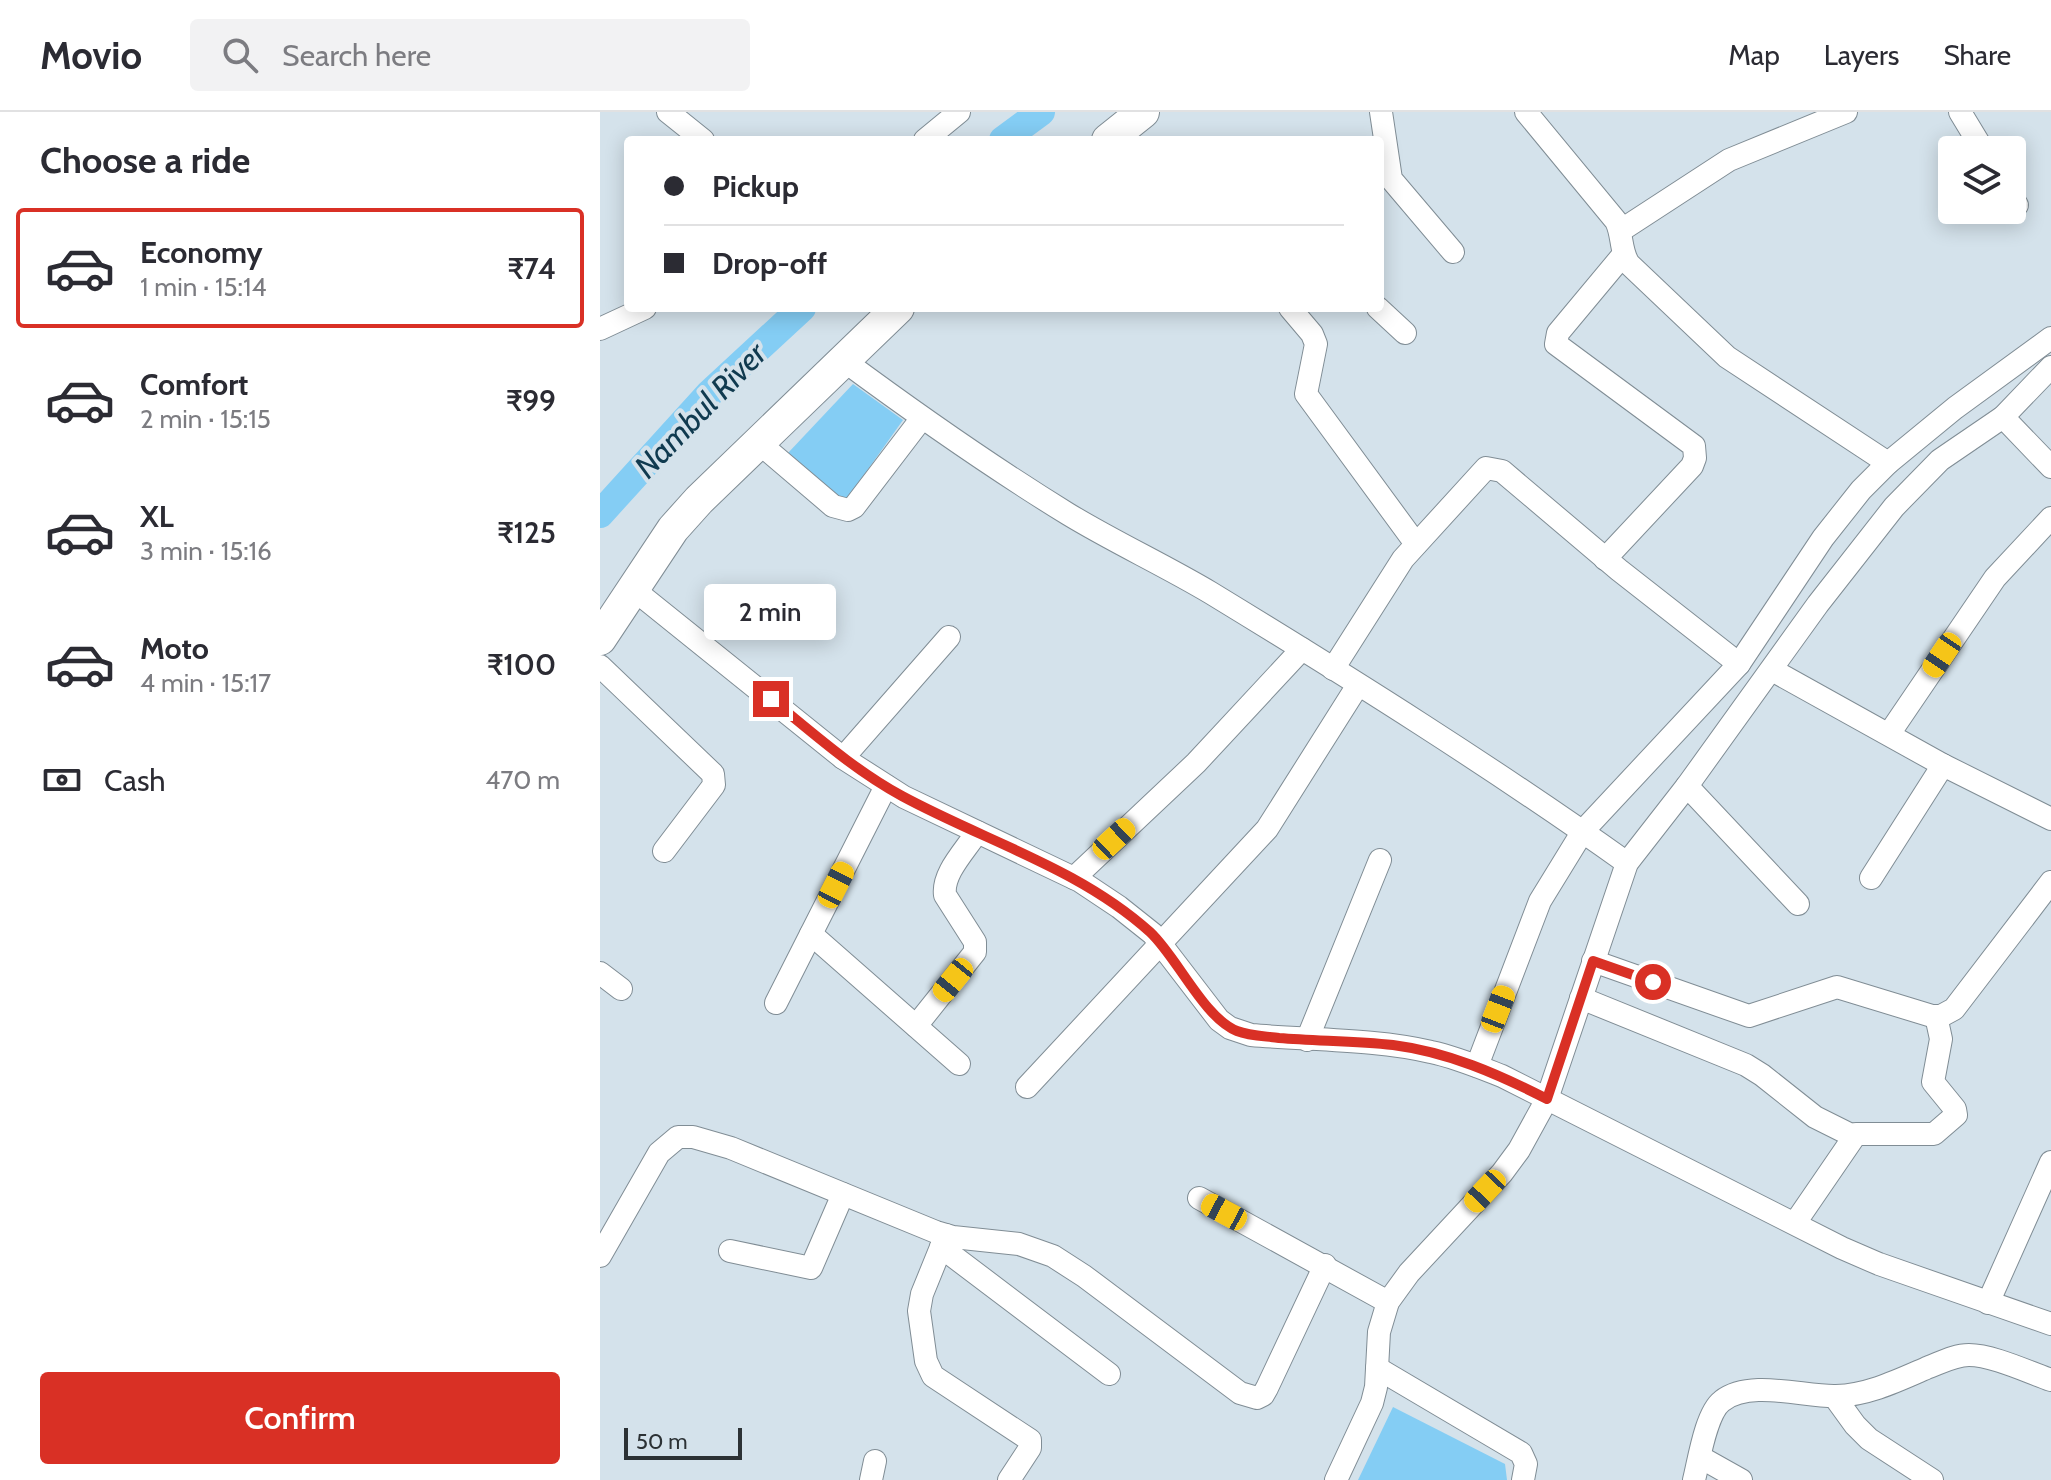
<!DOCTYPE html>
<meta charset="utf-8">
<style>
body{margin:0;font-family:Cabin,sans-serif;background:#f2f2f3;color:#2b2b33;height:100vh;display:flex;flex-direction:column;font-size:30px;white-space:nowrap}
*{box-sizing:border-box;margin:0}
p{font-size:26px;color:#7c7c81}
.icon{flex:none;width:44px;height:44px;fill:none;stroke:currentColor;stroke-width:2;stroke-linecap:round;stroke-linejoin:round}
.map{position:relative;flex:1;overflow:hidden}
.details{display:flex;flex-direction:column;background:#fff;width:600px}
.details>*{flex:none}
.hud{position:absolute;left:24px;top:24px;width:760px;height:176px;border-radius:8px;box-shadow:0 4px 20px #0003;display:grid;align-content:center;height:176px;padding:0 40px;background:#fff}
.buttons{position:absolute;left:1338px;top:24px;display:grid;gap:16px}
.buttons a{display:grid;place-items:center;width:88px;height:88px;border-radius:8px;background:#fff;box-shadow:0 4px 20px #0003;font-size:40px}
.scale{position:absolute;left:24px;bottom:20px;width:118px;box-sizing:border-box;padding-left:8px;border:4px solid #2c3235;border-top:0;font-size:22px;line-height:28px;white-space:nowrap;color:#2c3235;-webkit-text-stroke:6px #d4e2eb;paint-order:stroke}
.end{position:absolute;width:36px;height:36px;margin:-18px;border:10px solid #d93025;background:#fff;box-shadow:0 0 0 4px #fff}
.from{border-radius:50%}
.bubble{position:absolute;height:56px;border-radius:8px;background:#fff;box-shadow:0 4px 20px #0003;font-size:26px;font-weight:600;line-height:56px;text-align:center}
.car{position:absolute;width:24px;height:48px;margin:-24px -12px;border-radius:10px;box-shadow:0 0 6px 2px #0007;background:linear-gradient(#f5c518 24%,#345 0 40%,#f5c518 0 76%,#345 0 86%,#f5c518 0)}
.hud b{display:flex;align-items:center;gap:28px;height:76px;font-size:30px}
.hud b+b{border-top:2px solid #e1e1e2}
.hud i{width:20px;height:20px;background:#2b2b33}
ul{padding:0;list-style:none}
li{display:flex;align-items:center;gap:24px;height:120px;margin:0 16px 12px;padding:0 24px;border:4px solid transparent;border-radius:8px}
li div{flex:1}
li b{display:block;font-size:30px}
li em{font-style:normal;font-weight:600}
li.on{border-color:#d93025}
li>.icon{width:72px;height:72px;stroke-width:1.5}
h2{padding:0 40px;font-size:36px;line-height:96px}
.pay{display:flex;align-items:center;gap:20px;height:88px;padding:0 40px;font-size:30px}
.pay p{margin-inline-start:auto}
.action{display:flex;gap:16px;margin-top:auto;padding:16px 40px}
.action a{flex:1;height:92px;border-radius:8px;background:#d93025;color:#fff;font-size:32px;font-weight:600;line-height:92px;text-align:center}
header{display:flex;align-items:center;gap:48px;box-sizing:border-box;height:112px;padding:0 40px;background:#fff;border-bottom:2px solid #e1e1e2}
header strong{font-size:38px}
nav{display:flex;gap:44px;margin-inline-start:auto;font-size:28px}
.search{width:560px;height:72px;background:#f2f2f3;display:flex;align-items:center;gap:20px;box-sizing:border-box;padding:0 28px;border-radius:8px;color:#7c7c81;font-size:30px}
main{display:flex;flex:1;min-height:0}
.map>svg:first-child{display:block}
</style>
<header>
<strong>Movio</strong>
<div class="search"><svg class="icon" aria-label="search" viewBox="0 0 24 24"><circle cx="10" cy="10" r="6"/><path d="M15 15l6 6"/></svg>Search here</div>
<nav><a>Map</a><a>Layers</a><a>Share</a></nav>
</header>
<main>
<section class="details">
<h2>Choose a ride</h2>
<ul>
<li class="on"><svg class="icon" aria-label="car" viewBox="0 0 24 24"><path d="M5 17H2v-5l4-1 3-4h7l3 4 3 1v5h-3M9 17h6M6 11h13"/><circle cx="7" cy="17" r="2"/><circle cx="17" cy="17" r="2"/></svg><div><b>Economy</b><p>1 min · 15:14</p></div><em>₹74</em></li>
<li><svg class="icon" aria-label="car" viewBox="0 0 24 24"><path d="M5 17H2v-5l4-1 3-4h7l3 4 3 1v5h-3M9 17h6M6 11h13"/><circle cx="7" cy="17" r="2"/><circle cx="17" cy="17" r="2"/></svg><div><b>Comfort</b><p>2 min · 15:15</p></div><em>₹99</em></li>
<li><svg class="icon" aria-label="car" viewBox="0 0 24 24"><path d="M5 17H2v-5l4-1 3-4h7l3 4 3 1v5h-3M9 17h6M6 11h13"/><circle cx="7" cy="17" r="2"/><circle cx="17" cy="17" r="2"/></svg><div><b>XL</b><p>3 min · 15:16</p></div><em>₹125</em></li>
<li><svg class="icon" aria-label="car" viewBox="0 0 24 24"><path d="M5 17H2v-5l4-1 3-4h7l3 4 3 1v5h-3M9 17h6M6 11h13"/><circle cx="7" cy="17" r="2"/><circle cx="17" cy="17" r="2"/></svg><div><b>Moto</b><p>4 min · 15:17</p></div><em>₹100</em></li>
</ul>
<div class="pay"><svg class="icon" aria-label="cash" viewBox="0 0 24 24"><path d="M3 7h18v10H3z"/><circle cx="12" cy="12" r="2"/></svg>Cash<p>470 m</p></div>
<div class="action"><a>Confirm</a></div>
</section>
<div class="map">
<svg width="1451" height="1368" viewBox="0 0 1451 1368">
<rect width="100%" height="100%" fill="#d4e2eb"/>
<g fill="#84cdf4">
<polygon points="253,272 303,308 244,391 188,341"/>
<polygon points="793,1295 905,1352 907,1368 758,1368"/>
</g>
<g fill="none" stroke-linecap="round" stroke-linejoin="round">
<g stroke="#84cdf4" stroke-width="28">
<polyline points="403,28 441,0"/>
<polyline points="0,402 110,281 202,196"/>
</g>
<g stroke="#808d95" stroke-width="24">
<g id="minor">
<polyline points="68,0 103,28"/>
<polyline points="781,0 791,67 853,140"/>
<path d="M926,0L1016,109C1023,123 1020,139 1029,152L1127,245L1288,351"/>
<polyline points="1360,0 1383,38"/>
<polyline points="325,28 359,0"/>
<polyline points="1412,85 1417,93"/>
<polyline points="1020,119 1129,48 1246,0"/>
<polyline points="690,196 712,222 716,232 706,282 816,432"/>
<polyline points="778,196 805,221"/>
<polyline points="0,217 45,196"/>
<path d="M243,248C316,302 390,354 468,402C514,430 564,453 611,481C752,567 892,655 1027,751"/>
<polyline points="1403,305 1451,355"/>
<polyline points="159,331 233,394 248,398 254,395 322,306"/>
<polyline points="1005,447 1092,354 1095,346 1094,334 956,232 958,221 1023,143"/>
<path d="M33,477L243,646L304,685L480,769L519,795L553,822L619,908L630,916L651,923C708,928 777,927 831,940C855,945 879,955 902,964L1242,1136L1279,1152L1451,1212"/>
<polyline points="0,554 113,662 114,673 64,739"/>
<polyline points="733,557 803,447 886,356 902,359 1019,458 1139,552"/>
<polyline points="1172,558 1343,653 1451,707"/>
<polyline points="1289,622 1395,466 1451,406"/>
<polyline points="243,646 349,525"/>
<polyline points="1087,674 1198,792"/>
<polyline points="474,766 596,651 702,537"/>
<polyline points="1271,766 1343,653"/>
<polyline points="211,822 359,952"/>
<polyline points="993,849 1149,904 1237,875 1332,904 1341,904 1354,897 1451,770"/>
<polyline points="0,861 21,877"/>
<polyline points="981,886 1146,953 1162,963 1215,1005 1253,1024"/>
<polyline points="176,891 286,674"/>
<path d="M316,914L375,840V830L345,783C342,761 366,738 377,720"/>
<polyline points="707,928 780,748"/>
<polyline points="877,954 940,789 983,719 1139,552 1223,426 1261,378 1288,351 1355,296 1451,226"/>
<polyline points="427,975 667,717 758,573"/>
<polyline points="599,1086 788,1190"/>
<polyline points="1195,1111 1256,1022 1334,1022 1356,1003 1355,997 1333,970 1341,927 1336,904"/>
<polyline points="346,1123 322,1182 319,1199 326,1249 333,1264 430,1328 430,1336 409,1368"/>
<polyline points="341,1135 509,1262"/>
<polyline points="130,1139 211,1156 243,1082"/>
<polyline points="0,1144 59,1041 78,1025 93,1025 131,1036 336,1120 353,1125 419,1132 453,1144 484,1164 640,1281 657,1286 663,1283 667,1276 725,1153"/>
<polyline points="1388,1191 1451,1050"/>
<polyline points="777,1256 921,1341 926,1352 923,1368"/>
<polyline points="1234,1284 1255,1313 1269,1327 1332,1368"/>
<polyline points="1100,1345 1141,1368"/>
<polyline points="271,1368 275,1349"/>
<polyline points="736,1368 772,1291 776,1275 779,1220 788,1190 809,1161 902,1061 919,1038 947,987 1027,751 1087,674 1218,492 1294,395 1340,348 1403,305 1451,255"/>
<path d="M1094,1368C1099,1348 1106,1301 1122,1289C1150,1267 1204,1285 1236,1284C1269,1283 1299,1268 1329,1255C1342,1250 1355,1243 1369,1243C1392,1243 1428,1260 1451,1268"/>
</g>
</g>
<g stroke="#808d95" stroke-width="34">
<g id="highway">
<polyline points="508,28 543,0"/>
<polyline points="0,527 73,417 99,388 298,196"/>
</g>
</g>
<use href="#minor" stroke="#fff" stroke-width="22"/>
<use href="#highway" stroke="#fff" stroke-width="32"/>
</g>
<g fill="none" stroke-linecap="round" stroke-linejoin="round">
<path stroke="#d93025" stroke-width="10" d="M171,587C213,621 254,658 302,684C385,729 479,756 550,820C577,845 604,906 637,919C650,924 665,924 679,926C717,929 756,929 793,933C848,940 898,962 947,987L993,849L1053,870"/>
</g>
<g text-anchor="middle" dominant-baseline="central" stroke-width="8" stroke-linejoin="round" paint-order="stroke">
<g font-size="32" font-style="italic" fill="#103a4f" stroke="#d4e2eb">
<text transform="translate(100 298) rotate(-46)">Nambul River</text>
</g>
</g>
</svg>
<div class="buttons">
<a><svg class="icon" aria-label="layers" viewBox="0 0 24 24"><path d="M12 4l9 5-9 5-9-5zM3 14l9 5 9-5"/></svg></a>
</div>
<div class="scale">50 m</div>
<i class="end from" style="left:1053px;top:870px"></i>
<i class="end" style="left:171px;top:587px"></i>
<div class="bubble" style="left:104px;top:472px;width:132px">2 min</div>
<i class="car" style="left:1342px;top:543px;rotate:214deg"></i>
<i class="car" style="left:514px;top:727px;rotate:47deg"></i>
<i class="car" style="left:236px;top:773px;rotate:27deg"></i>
<i class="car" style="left:353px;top:868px;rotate:219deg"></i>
<i class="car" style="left:898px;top:897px;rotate:21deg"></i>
<i class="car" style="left:885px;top:1079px;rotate:223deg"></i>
<i class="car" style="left:624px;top:1100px;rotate:298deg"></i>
<div class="hud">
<b><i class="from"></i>Pickup</b>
<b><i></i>Drop-off</b>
</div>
</div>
</main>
